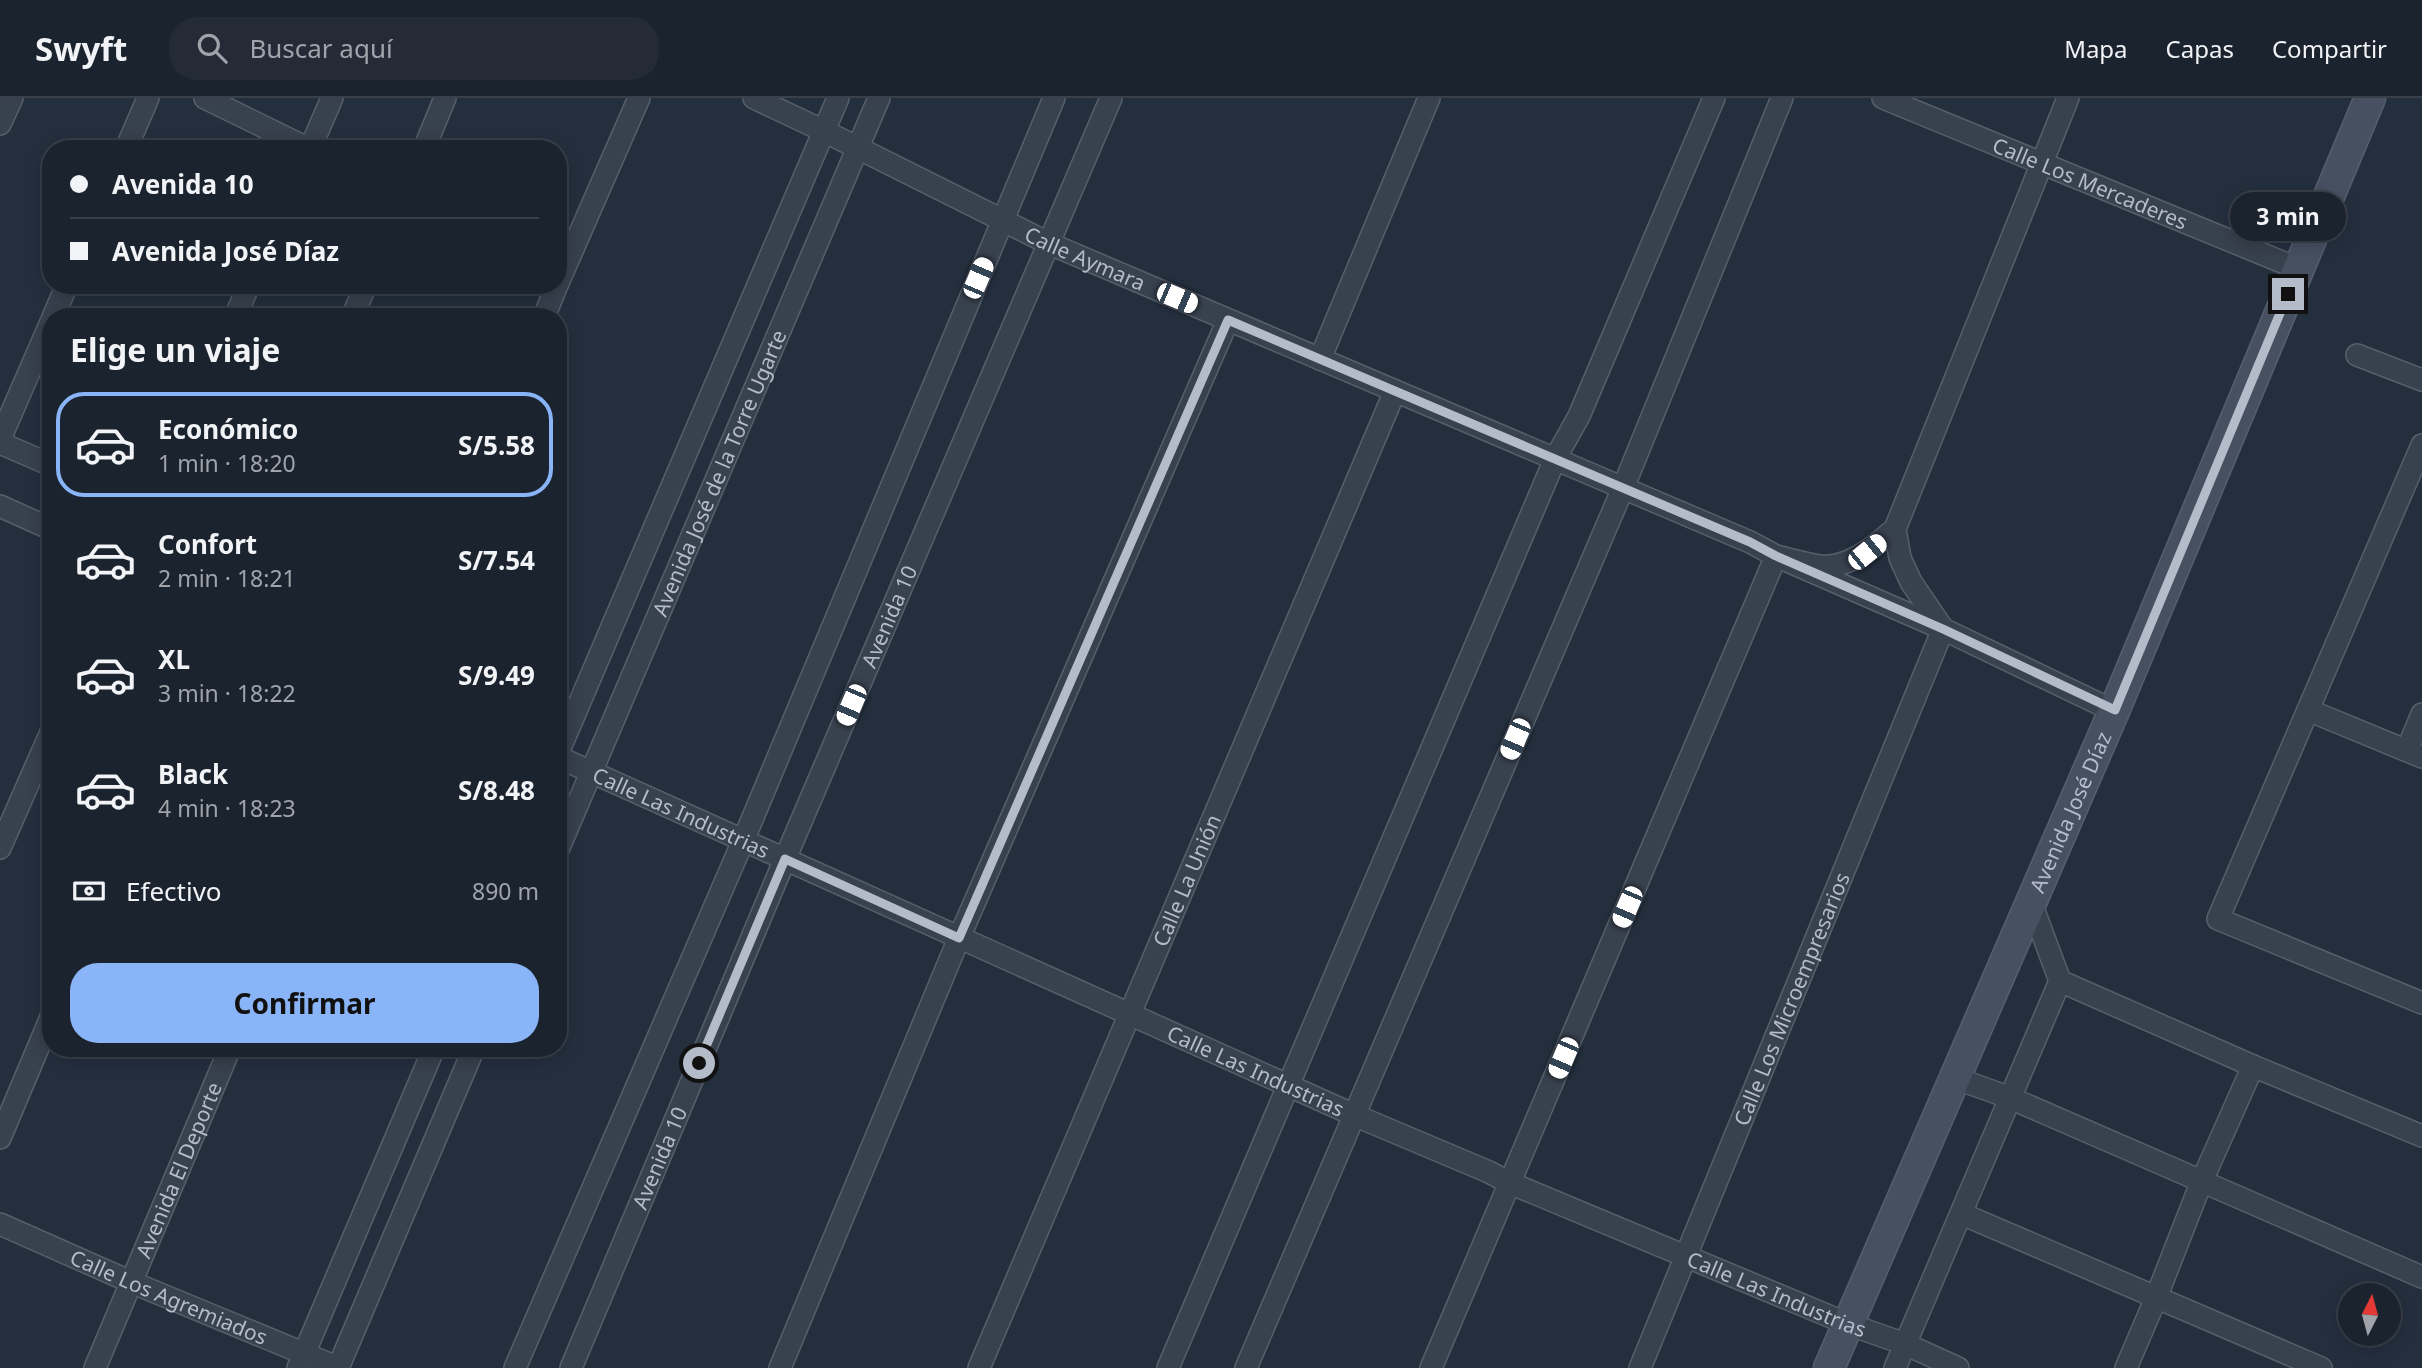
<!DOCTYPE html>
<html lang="es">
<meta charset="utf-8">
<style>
body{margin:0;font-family:"Noto Sans",sans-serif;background:#242b36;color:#f1f3f6;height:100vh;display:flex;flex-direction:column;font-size:26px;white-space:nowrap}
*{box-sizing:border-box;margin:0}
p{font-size:23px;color:#a0a4aa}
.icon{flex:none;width:38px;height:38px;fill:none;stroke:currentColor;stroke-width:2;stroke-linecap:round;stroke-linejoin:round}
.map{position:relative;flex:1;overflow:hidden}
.panel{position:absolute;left:42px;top:210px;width:525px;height:749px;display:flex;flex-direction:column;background:#1b232e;border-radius:28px;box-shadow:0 4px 18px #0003,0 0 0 2px #39404a}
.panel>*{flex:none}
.guide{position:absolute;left:42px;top:42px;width:525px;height:154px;border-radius:28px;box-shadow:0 4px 18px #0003,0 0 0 2px #39404a;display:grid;align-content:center;height:154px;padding:0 28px;background:#1b232e}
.needle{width:46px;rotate:6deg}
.buttons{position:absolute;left:2338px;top:1185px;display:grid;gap:14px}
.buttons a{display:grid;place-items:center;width:63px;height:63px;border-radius:50%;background:#1b232e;box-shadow:0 4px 18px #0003,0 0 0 2px #39404a;font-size:35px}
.end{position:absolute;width:32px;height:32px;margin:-16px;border:9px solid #b4bcc9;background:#111;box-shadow:0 0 0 4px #111}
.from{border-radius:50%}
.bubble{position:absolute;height:49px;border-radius:24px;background:#1b232e;box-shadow:0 4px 18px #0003,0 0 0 2px #39404a;font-size:23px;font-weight:700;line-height:49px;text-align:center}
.car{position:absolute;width:21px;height:42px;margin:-21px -10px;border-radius:9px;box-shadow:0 0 5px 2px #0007;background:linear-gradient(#fff 24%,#345 0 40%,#fff 0 76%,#345 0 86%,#fff 0)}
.guide b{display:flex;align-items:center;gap:24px;height:66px;font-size:26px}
.guide b+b{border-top:2px solid #39404a}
.guide i{width:18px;height:18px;background:#f1f3f6}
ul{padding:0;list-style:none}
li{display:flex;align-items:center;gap:21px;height:105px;margin:0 14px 10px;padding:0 14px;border:4px solid transparent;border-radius:28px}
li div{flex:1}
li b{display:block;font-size:26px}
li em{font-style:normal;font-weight:700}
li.current{border-color:#8ab4f8}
li>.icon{width:63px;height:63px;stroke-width:1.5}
h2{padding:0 28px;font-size:32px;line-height:84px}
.pay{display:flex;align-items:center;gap:18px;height:77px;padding:0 28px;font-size:26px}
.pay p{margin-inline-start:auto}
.button{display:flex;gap:14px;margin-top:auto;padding:14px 28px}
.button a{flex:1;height:80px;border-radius:28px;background:#8ab4f8;color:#111;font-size:28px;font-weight:700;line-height:80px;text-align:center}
header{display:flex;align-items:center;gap:42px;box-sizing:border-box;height:98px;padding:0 35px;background:#1b232e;border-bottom:2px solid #39404a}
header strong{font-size:33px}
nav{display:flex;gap:38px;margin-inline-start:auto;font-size:24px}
.search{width:490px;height:63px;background:#242b36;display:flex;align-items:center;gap:18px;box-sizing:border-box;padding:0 24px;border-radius:28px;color:#a0a4aa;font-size:26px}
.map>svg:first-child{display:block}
</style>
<header>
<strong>Swyft</strong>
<div class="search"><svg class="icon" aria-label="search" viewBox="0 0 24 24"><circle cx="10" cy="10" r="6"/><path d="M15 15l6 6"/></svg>Buscar aquí</div>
<nav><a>Mapa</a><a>Capas</a><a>Compartir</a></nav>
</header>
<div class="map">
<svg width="2422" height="1270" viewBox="0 0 2422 1270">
<rect width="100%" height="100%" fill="#242f3e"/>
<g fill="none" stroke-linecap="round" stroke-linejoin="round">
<g stroke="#565f6c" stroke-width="24">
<g id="street">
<polyline points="205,0 309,51"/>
<path id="s1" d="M754,0L824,33L1048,145L1750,444L1776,458L1943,531L2114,613"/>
<path id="s2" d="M1883,0L2299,171"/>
<polyline points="0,26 12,0"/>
<polyline points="126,51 148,0"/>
<polyline points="310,51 332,0"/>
<polyline points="424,51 445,0"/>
<polyline points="558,185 639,0"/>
<polyline points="53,219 67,187"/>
<polyline points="235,219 249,187"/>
<polyline points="352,219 366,187"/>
<polyline points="544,219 557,187"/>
<polyline points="2357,257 2422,282"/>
<polyline points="1320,261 1429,0"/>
<polyline points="0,341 51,224"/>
<polyline points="0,345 51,367"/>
<polyline points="2422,347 2218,821 2422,905"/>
<polyline points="0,408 51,431"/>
<polyline points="2308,612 2422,659"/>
<polyline points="2407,652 2422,616"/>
<polyline points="558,655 838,0"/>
<path id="s3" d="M558,659L1354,1017L1489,1074L1510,1085L1848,1226L1905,1246L1958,1270"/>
<polyline points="0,750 51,634"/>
<path id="s4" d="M558,752L879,0"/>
<polyline points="2031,805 2060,883 2253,968 2422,1038"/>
<polyline points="1955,980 2008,999 2422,1179"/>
<polyline points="0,1040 51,919"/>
<polyline points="1962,1116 2321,1270"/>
<path id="s5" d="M0,1126L131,1184L339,1270"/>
<path id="s6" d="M95,1270L230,950"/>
<polyline points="298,1270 434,950"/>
<polyline points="338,1270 474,950"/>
<polyline points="515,1270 743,743 1054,0"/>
<path id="s7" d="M571,1270L785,761L1111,0"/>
<polyline points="780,1270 959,840 1228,222"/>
<path id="s8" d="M979,1270L1395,293"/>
<polyline points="1168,1270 1555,361 1579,318 1714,0"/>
<polyline points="1246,1270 1623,390 1782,0"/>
<path d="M1431,1270L1776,458C1790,461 1805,466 1820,468C1849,471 1874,448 1895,431"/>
<path id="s9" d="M1640,1270L1943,531L1911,484L1900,460L1895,431L2068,0"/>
<polyline points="1895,1270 2060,883"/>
<polyline points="2126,1270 2156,1200 2201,1085 2253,968"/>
</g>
</g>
<g stroke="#565f6c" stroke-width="33">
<g id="secondary">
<path id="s10" d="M1829,1270L2114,613L2370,0"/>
</g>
</g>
<use href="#street" stroke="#38414e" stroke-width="21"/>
<use href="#secondary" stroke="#465061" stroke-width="30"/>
</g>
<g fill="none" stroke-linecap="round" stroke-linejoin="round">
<polyline stroke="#b4bcc9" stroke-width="9" points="699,965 785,761 959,840 1228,222 1750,444 1776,458 1943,531 2115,612 2288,196"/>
</g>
<g text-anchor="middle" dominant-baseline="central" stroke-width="6" stroke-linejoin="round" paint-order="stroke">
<g font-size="21" fill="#b4bcc9" stroke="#1d2633">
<text stroke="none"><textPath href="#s2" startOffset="224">Calle Los Mercaderes</textPath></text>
<text stroke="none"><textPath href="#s1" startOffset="368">Calle Aymara</textPath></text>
<text stroke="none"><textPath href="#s4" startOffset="410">Avenida José de la Torre Ugarte</textPath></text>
<text stroke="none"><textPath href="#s7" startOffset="816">Avenida 10</textPath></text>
<text stroke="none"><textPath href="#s3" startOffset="135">Calle Las Industrias</textPath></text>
<text stroke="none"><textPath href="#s10" startOffset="606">Avenida José Díaz</textPath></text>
<text stroke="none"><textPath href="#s8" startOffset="530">Calle La Unión</textPath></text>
<text stroke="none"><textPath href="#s9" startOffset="399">Calle Los Microempresarios</textPath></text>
<text stroke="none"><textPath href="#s3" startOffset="765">Calle Las Industrias</textPath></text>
<text stroke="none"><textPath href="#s7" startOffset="228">Avenida 10</textPath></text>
<text stroke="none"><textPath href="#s6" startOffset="215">Avenida El Deporte</textPath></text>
<text stroke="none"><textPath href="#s3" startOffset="1332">Calle Las Industrias</textPath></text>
<text stroke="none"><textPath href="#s5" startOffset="184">Calle Los Agremiados</textPath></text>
</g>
</g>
</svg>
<div class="buttons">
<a><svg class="needle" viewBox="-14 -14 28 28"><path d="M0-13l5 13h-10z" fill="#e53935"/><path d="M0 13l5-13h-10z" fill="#a0a4aa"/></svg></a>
</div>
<i class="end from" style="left:699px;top:965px"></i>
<i class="end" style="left:2288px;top:196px"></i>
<div class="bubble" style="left:2230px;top:94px;width:116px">3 min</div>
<i class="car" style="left:978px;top:180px;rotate:23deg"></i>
<i class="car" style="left:1177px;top:200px;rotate:113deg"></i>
<i class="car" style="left:1867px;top:454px;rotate:51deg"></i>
<i class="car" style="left:851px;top:607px;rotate:203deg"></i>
<i class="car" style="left:1515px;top:641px;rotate:203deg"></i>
<i class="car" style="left:1627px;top:809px;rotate:203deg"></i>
<i class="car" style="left:1563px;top:960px;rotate:203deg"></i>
<div class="guide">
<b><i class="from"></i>Avenida 10</b>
<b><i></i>Avenida José Díaz</b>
</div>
<section class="panel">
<h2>Elige un viaje</h2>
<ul>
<li class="current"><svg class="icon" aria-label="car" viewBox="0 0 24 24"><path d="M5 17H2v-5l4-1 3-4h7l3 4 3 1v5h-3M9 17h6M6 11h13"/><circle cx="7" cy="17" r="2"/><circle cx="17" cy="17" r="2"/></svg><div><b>Económico</b><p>1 min · 18:20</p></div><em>S/5.58</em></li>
<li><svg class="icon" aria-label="car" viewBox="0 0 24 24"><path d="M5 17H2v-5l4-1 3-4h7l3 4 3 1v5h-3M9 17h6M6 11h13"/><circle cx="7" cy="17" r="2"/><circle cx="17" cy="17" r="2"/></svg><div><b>Confort</b><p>2 min · 18:21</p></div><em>S/7.54</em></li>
<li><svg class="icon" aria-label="car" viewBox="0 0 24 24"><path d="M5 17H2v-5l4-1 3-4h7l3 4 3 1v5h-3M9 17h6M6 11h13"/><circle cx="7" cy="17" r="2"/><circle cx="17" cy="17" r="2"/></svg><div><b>XL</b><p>3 min · 18:22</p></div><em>S/9.49</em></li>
<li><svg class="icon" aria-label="car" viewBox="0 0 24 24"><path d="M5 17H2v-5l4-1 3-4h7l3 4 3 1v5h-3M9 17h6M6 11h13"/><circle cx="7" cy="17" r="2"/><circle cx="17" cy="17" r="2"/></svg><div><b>Black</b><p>4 min · 18:23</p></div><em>S/8.48</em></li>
</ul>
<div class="pay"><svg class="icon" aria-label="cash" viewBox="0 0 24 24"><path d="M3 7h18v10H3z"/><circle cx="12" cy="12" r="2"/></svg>Efectivo<p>890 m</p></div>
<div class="button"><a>Confirmar</a></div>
</section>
</div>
